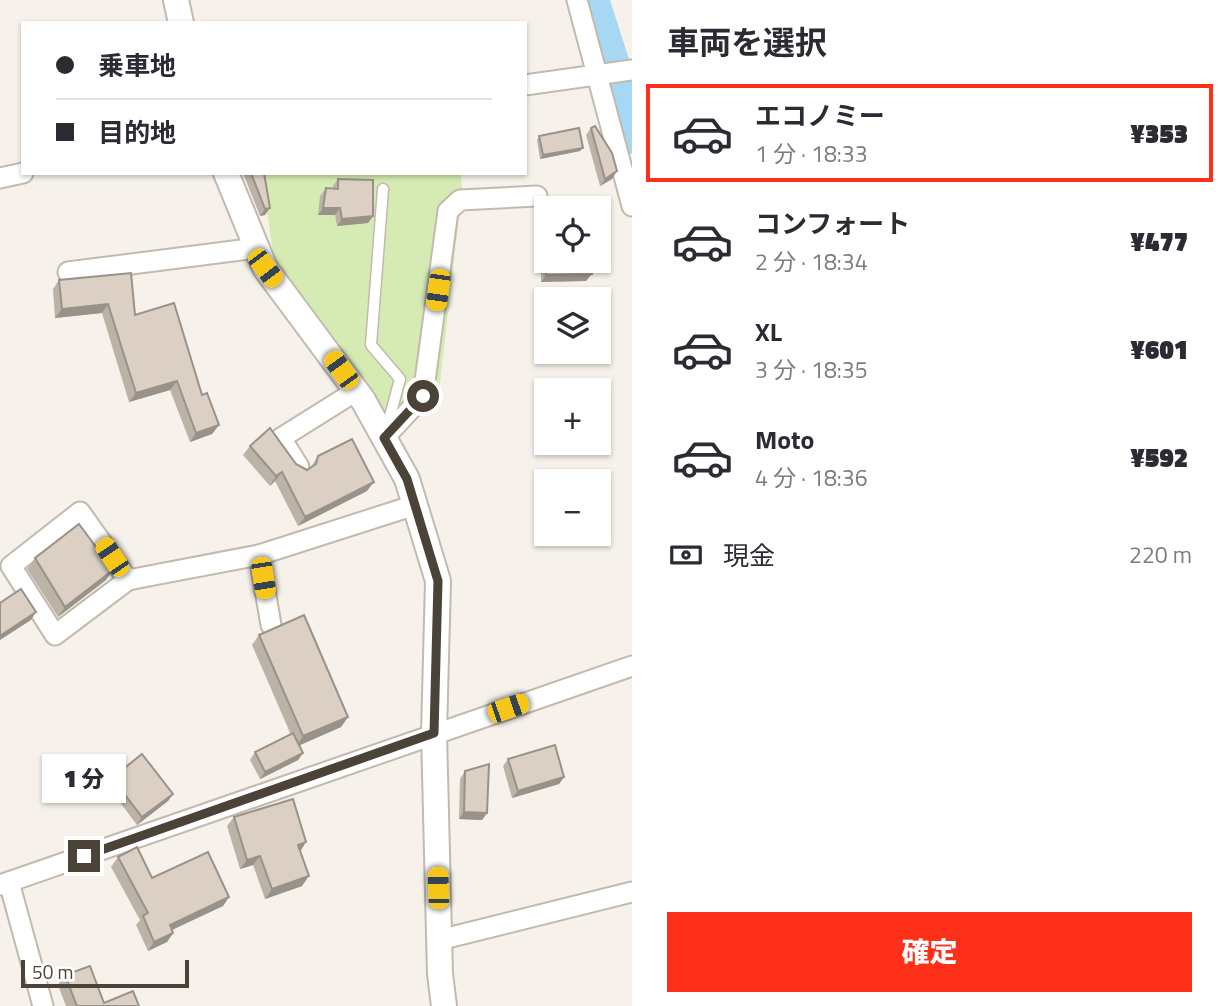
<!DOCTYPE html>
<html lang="ja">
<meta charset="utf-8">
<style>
body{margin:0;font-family:"Titillium Web","Noto Sans JP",sans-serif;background:#f7f7f7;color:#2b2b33;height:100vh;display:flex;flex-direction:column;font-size:26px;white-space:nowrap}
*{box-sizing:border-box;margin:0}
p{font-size:23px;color:#7c7c81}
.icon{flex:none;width:38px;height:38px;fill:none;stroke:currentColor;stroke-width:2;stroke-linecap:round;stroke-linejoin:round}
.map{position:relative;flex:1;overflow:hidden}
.sheet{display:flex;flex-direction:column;background:#fff;width:595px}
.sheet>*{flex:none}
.top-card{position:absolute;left:21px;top:21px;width:506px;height:154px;border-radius:0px;box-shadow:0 2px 5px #0004;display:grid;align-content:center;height:154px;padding:0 35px;background:#fff}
.controls{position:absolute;left:534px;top:196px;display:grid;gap:14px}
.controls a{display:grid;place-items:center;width:77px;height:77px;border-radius:0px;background:#fff;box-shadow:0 2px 5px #0004;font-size:35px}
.scale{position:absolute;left:21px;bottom:18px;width:168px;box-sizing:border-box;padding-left:7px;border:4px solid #4b4338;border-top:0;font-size:19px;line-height:24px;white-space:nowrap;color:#4b4338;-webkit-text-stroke:5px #fff;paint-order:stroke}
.end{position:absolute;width:32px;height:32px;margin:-16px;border:9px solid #4b4338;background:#fff;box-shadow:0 0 0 4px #fff}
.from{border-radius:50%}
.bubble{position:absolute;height:49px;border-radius:0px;background:#fff;box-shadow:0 2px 5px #0004;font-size:23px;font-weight:800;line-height:49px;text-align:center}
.car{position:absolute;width:21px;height:42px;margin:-21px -10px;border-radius:9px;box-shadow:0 0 5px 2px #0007;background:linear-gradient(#f5c518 24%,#345 0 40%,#f5c518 0 76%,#345 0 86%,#f5c518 0)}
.top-card b{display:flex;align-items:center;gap:24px;height:66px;font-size:26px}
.top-card b+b{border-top:2px solid #e1e1e2}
.top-card i{width:18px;height:18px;background:#2b2b33}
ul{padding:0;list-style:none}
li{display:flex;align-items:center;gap:21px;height:98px;margin:0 14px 10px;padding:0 21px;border:4px solid transparent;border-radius:0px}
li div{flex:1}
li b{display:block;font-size:26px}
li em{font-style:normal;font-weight:800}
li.current{border-color:#ff3019}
li>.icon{width:63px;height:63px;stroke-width:1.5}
h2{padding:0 35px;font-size:32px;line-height:84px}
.pay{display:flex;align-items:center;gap:18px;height:77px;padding:0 35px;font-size:26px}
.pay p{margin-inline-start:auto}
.button{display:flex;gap:14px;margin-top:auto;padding:14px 35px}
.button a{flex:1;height:80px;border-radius:0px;background:#ff3019;color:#fff;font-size:28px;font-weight:800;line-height:80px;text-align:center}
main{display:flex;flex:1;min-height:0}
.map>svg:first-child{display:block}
</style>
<main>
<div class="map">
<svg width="632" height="1006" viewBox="0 0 632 1006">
<rect width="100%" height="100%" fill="#f6f2eb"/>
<polygon fill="#d5ebb3" points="262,173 461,173 462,191 439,392 401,433 274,261"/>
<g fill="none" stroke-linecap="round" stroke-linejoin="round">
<polyline stroke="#a6d8f4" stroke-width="40" points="589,0 632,134"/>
<g stroke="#c2baad" stroke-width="13">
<polyline id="service" points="383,189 371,345 400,379 386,431"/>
</g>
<g stroke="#c2baad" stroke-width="23">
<g id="minor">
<polyline points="577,0 632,206"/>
<polyline points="525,85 632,70"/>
<polyline points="0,178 23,173"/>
<polyline points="68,272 257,248"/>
<polyline points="384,438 423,396 448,211 460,200 537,196"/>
<polyline points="299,467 281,438 356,391"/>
<polyline points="128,580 80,512 11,566 55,635 128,580 259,555"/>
<polyline points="271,625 259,555 415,505"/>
<polyline points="9,882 43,1006"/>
<polyline points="0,885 632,666"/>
<polyline points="439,940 632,892"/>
</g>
</g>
<g stroke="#c2baad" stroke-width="28">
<g id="tertiary">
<polyline points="176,0 181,23"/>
<polyline points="226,173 265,268 363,400 407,479 438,581 434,733 440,974 444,1006"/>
</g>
</g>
<use href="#service" stroke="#fff" stroke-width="10"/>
<use href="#minor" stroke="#fff" stroke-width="19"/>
<use href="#tertiary" stroke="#fff" stroke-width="24"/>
</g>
<g fill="#bcb3a8">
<polygon points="591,128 612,179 600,186 586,135"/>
<polygon points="539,136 580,151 540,159 537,140"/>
<polygon points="243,173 264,173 265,215 260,216"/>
<polygon points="338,179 373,216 368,223 337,226 335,215 318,215 320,196 326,188 333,189 333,186"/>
<polygon points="546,256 586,281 541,282 541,263"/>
<polygon points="59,280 135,315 202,395 219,425 212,434 190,442 170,390 129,402 102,313 55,318 53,289"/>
<polygon points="250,446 307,470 311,467 318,456 367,491 298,526 275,481 270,486 243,455"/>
<polygon points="35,558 106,580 58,617 27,569"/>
<polygon points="259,635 348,717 341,727 299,745 303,753 298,760 260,779 250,760 255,752 291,735 252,645"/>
<polygon points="508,759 564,777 559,784 512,798 503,766"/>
<polygon points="465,771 487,813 482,820 459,819 460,779"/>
<polygon points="112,778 173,794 168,801 137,825 107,785"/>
<polygon points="234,817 300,851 302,886 265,899 253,865 240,869 227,826"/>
<polygon points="118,857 152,878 229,897 223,906 172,930 173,933 167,942 148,951 136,925 140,920 111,867"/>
<polygon points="65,975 104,1003 139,1006 66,1006 58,985"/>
</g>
<g fill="#999288">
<polygon points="583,148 580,151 540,159 543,155"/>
<polygon points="617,171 612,179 600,186 605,179"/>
<polygon points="270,208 265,215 260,216 265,209"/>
<polygon points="323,208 340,208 335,215 318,215"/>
<polygon points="373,216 368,223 337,226 342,219"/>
<polygon points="592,274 586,281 541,282 546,275"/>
<polygon points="108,304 102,313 55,318 62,309"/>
<polygon points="177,381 170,390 129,402 136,393"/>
<polygon points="219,425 212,434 190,442 196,433"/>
<polygon points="282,472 275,481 270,486 276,476"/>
<polygon points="374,482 367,491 298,526 305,517"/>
<polygon points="113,570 106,580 58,617 65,607"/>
<polygon points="36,612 31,620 0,640 0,636"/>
<polygon points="348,717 341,727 296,747 303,736"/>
<polygon points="303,753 298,760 260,779 265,772"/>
<polygon points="564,777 559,784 512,798 518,791"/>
<polygon points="173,794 168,801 137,825 142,817"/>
<polygon points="464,812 487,813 482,820 459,819"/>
<polygon points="306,842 300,852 298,845"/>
<polygon points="260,856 253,865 240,869 247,860"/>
<polygon points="309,876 302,886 265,899 272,889"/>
<polygon points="229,897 223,906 163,934 170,925"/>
<polygon points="173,933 167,942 148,951 154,942"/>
</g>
<g fill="#dbd0c3" stroke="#999288" stroke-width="2">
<polygon points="595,126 612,153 617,171 605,179 591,128"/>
<polygon points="579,128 583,148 543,155 539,136"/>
<polygon points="251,173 264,173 270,208 265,209"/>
<polygon points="338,179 373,180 373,216 342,219 340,208 323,208 326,188 338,189"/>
<polygon points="589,203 589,208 554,208 554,205"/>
<polygon points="546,261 591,261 592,274 546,275"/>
<polygon points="131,273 135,315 174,303 202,395 207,393 219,425 196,433 177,381 136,393 108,304 62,309 59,280"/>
<polygon points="270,428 296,464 307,470 316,464 318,456 352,439 374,482 305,517 282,472 276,476 250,446"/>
<polygon points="79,524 113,570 65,607 35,558"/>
<polygon points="21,589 36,612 0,636 0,603"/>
<polygon points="304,615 348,717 303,736 259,635"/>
<polygon points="293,733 303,753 265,772 255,752"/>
<polygon points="555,745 564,777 518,791 508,759"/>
<polygon points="142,754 173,794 142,817 112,778"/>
<polygon points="489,764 487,813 464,812 465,771"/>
<polygon points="293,799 306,842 298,845 309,876 272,889 260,856 247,860 234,817"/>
<polygon points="137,847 152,878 208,852 229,897 170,925 173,933 154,942 143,916 148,913 118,857"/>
<polygon points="90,966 104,1003 133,991 139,1006 77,1006 65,975"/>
</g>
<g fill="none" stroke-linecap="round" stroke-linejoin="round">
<polyline stroke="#4b4338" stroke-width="9" points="84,856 434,733 438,581 407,479 384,438 423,396"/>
</g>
</svg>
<div class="controls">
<a><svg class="icon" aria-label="locate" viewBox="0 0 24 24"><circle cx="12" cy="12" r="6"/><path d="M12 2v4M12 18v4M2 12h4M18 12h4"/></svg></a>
<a><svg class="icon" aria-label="layers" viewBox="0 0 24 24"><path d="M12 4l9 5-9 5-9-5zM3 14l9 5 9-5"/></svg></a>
<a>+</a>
<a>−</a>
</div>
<div class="scale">50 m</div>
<i class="end from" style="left:423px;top:396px"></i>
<i class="end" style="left:84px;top:856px"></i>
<div class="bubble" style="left:42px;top:754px;width:84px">1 分</div>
<i class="car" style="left:265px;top:268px;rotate:143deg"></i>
<i class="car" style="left:438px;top:290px;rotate:188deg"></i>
<i class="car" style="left:341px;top:370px;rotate:324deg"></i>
<i class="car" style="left:112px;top:557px;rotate:326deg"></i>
<i class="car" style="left:263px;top:578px;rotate:171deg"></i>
<i class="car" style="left:508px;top:708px;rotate:71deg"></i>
<i class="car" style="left:438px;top:888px;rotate:358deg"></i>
<div class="top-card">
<b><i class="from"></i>乗車地</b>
<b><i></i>目的地</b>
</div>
</div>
<section class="sheet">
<h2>車両を選択</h2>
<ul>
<li class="current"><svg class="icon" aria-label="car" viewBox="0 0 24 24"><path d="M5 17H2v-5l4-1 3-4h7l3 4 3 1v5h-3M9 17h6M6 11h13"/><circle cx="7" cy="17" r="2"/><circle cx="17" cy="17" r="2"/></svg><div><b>エコノミー</b><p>1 分 · 18:33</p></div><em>¥353</em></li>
<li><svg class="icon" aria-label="car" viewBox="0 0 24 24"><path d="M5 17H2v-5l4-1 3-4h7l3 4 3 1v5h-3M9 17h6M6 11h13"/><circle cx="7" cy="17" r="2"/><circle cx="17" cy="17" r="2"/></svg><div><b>コンフォート</b><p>2 分 · 18:34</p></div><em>¥477</em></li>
<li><svg class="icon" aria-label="car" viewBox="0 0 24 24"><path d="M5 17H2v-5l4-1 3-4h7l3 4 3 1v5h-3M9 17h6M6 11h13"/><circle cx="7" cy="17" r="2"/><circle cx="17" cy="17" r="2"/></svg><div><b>XL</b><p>3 分 · 18:35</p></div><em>¥601</em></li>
<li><svg class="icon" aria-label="car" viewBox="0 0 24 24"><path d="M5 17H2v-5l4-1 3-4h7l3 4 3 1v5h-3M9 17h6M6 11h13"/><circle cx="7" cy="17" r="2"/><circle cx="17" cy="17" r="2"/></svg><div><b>Moto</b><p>4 分 · 18:36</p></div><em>¥592</em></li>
</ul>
<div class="pay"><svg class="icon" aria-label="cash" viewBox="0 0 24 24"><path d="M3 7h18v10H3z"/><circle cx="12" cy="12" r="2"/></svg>現金<p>220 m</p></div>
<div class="button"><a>確定</a></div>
</section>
</main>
